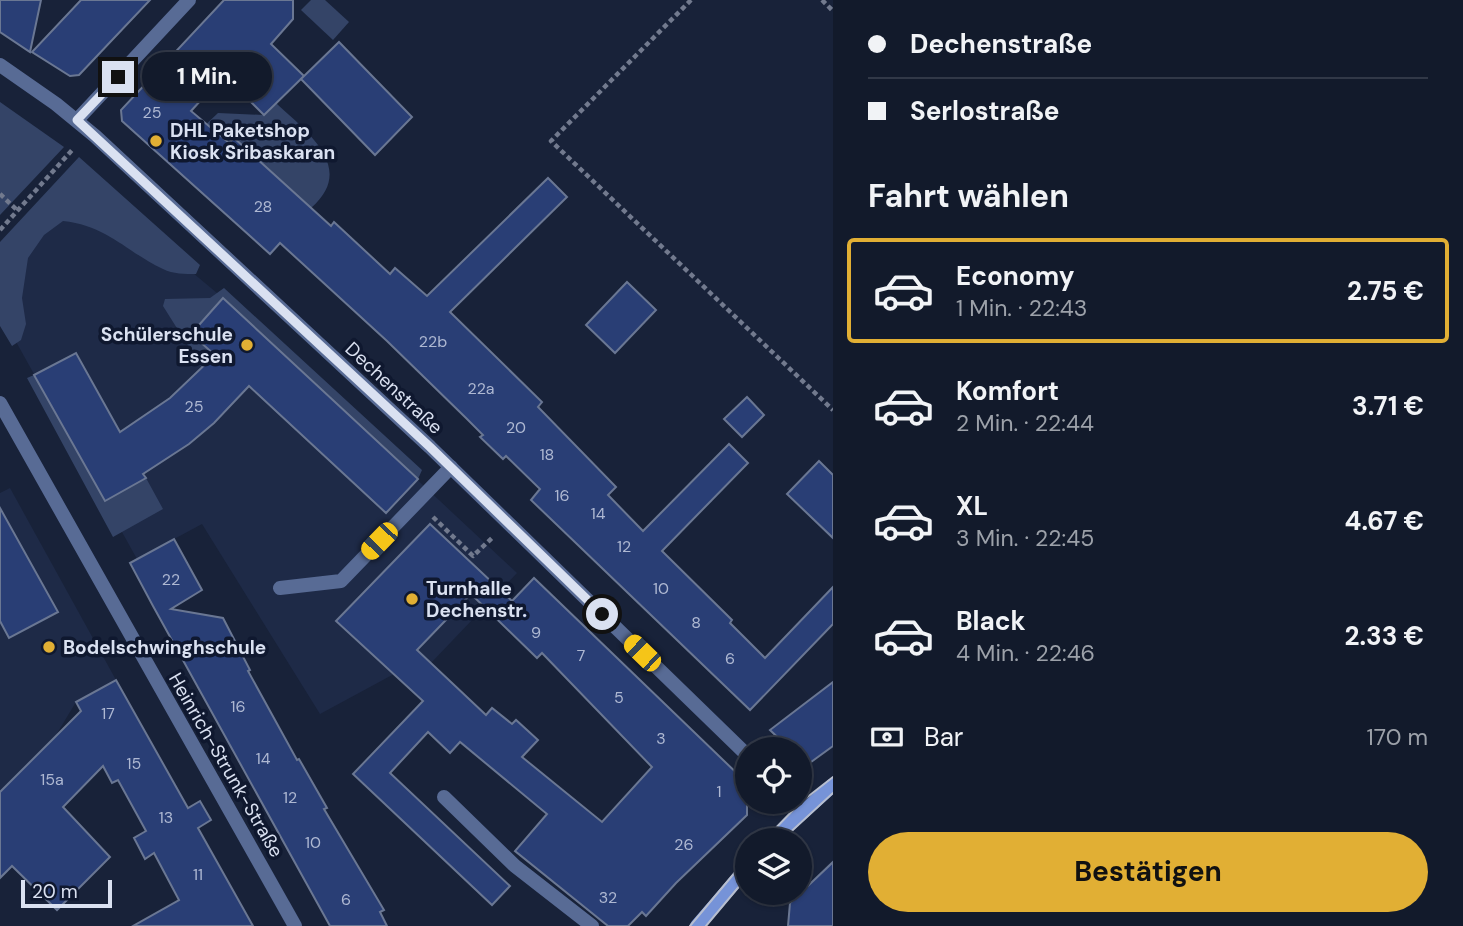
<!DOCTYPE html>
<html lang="de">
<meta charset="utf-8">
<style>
body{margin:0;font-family:"DM Sans",sans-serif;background:#1f2737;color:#f1f3f6;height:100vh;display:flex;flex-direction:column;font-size:26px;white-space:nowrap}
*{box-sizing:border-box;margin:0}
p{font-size:23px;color:#9ca1a9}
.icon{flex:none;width:38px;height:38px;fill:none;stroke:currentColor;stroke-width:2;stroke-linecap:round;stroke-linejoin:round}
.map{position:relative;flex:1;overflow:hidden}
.details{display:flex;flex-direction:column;background:#121a2b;width:630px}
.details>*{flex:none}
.banner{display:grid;align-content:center;height:154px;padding:0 35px;background:#121a2b}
.tools{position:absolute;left:735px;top:737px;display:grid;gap:14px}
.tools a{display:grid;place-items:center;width:77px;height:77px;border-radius:50%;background:#121a2b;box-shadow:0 2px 5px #0004,0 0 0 2px #313847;font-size:35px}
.scale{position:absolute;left:21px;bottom:18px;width:91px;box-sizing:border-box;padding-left:7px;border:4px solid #dae1f1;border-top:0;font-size:19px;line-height:24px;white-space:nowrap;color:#dae1f1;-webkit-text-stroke:5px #0f182f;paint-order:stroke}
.end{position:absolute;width:32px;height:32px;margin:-16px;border:9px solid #dae1f1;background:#111;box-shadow:0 0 0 4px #111}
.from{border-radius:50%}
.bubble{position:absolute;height:49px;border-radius:24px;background:#121a2b;box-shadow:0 2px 5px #0004,0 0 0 2px #313847;font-size:23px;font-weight:700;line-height:49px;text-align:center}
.car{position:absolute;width:21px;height:42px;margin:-21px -10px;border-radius:9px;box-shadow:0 0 5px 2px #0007;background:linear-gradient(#f5c518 24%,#345 0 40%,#f5c518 0 76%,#345 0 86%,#f5c518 0)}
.banner b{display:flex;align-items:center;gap:24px;height:66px;font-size:26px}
.banner b+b{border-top:2px solid #313847}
.banner i{width:18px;height:18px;background:#f1f3f6}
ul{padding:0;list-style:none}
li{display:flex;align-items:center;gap:21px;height:105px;margin:0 14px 10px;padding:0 21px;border:4px solid transparent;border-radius:7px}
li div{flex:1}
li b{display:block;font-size:26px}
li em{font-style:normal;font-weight:700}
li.on{border-color:#e1af34}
li>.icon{width:63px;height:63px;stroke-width:1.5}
h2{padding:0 35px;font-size:32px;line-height:84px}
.pay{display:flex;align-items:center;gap:18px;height:77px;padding:0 35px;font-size:26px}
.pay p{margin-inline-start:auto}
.primary-button{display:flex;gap:14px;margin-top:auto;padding:14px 35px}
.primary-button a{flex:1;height:80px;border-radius:42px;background:#e1af34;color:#111;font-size:28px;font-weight:700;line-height:80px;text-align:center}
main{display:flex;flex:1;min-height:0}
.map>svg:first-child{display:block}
</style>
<main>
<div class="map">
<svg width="833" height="926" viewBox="0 0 833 926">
<rect width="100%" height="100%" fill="#182239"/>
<g fill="#1e2a47">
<polygon points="82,165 193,273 223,298 517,573 431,663 394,674 320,714 202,524 137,559 0,313 0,255"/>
<polygon points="10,488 116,680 76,702 56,735 0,792 0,493"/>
</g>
<g fill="#344467">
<polygon points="311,0 325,0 349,22 333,40 301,10"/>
<polygon points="0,102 64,147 0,215"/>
<path d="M276,103C307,132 357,168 311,208L234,138L229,143L221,136L214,143L200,130L218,113L264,115Z"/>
<path d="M79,157L200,265L196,274C185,274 173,274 163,269C125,251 108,226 63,221L44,235L28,258L22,298L26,324L21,340L12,346L0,326V242Z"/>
<polygon points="224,288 422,470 418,479 223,299 192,333 214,354 202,368 163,306 165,299 210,298"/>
<polygon points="34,375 105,500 146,478 163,509 113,537 27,378"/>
</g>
<g fill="#293e75" stroke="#6a7793" stroke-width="2" fill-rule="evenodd">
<polygon points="0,0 41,0 30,52 0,32"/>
<polygon points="81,0 150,0 79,75 70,76 32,52"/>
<polygon points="224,0 293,0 293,19 271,44 304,76 264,115 224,75 191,111 229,143 234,138 331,226 334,222 390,274 395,268 427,296 548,178 567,197 450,312 542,402 538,407 616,487 608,495 643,531 729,444 748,463 662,551 732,620 730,623 765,658 833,587 833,624 750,710 531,500 540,489 506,456 503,459 480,437 483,435 466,418 387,341 280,243 270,254 122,121 121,110"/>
<polygon points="339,42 412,117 375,155 301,79"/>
<polygon points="627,282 656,310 615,353 586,325"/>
<polygon points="223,298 418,479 386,513 249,386 214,423 189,444 143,474 146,478 105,501 34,375 76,353 120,432 170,398 215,355 191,334"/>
<polygon points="747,397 764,415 742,437 724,419"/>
<polygon points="819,461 833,475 833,538 787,494"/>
<polygon points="0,508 58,612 9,638 0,621"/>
<path d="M430,524L512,601L534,578L747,783V815L676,883L646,916L642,912L628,926H608L515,851L547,814L460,742L450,753L428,732L390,773L510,886L492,905L353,774L423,701L336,621ZM471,594L537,658L542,653L652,767L602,822L522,757L538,740L516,720L512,724L492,708L486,715L417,650Z"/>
<polygon points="174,539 202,590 171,609 223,618 250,670 248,671 297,760 299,759 327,808 324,809 384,910 380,912 387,926 330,926 153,606 130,563"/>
<polygon points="116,680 188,808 200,801 211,820 198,828 253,926 133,926 179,900 154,853 145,859 134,838 146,831 118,780 112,783 103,766 63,807 110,857 57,910 12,866 0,878 0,792 81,711 76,702"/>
<polygon points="833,682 833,746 811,762 803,762 800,758 800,749 790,749 770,730"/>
<polygon points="833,862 833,926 788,926 790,903"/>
</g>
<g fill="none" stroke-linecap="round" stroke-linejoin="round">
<g stroke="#727a8e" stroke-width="4.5" stroke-dasharray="5 3.5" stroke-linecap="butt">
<polyline points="691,0 551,141 833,410"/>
<polyline points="822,0 833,11"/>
<polyline points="0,194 18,211"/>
<polyline points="0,230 74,148"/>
<polyline points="433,517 473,556 492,538"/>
</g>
<g stroke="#586b95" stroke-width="14">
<polyline points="280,588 341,581 451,467"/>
<polyline points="444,797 515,866 592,926"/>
</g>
<g stroke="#586b95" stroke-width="14">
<polyline points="0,65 56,104 95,136 430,447 747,755"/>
<polyline points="77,120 189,0"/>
<polyline points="0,403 295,926"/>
</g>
<g stroke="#7693d8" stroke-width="14">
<polyline points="772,840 833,785"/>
<polyline points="697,926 747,868"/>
</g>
<g stroke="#b7becf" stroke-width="2">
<polyline points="764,840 801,802 833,777"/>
<polyline points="782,840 833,793"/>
<polyline points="690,926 747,858"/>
<polyline points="706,926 747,877"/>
</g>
</g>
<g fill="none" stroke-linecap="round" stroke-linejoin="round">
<polyline stroke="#dae1f1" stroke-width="9" points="118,77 77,120 430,447 602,614"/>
</g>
<g fill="#e1af34" stroke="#0f182f" stroke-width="2.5">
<circle cx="156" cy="141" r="7"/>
<circle cx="247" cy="345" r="7"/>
<circle cx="412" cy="599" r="7"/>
<circle cx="49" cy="647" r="7"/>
</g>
<g text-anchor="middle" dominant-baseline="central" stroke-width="7" stroke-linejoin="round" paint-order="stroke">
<g font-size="16" fill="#aeb8d2">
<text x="152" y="112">25</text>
<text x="263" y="206">28</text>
<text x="433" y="341">22b</text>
<text x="481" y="388">22a</text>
<text x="194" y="406">25</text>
<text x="516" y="427">20</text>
<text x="547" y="454">18</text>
<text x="562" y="495">16</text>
<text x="598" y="513">14</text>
<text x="624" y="546">12</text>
<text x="171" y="579">22</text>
<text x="661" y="588">10</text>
<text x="696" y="622">8</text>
<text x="536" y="632">9</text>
<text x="581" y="655">7</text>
<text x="730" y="658">6</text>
<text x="619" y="697">5</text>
<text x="238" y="706">16</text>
<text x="108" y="713">17</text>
<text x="661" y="738">3</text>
<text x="263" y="758">14</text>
<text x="134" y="763">15</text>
<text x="52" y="779">15a</text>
<text x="719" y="791">1</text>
<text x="290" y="797">12</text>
<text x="166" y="817">13</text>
<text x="313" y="842">10</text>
<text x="684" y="844">26</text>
<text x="198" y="874">11</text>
<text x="608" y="897">32</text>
<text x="346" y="899">6</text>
</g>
<g font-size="19" font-weight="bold" fill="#dae1f1" stroke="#0f182f" text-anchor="start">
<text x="170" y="130">DHL Paketshop<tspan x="170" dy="22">Kiosk Sribaskaran</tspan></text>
<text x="233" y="334" text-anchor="end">Schülerschule<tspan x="233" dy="22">Essen</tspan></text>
<text x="426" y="588">Turnhalle<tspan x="426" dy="22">Dechenstr.</tspan></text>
<text x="63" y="647">Bodelschwinghschule</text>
</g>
<g font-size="19" fill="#dae1f1" stroke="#0f182f">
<text transform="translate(394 388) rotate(43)">Dechenstraße</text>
<text transform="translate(226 765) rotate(60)">Heinrich-Strunk-Straße</text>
</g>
</g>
</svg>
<div class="tools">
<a><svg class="icon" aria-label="locate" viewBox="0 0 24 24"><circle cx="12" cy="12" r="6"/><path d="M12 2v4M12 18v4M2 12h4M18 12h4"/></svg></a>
<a><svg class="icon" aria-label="layers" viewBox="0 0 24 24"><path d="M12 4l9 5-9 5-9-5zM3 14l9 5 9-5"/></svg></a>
</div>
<div class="scale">20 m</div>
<i class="end from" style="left:602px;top:614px"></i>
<i class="end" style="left:118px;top:77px"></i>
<div class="bubble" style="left:142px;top:52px;width:130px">1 Min.</div>
<i class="car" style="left:379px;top:541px;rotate:224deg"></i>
<i class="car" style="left:642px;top:653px;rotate:314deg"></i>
</div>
<section class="details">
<div class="banner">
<b><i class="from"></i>Dechenstraße</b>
<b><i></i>Serlostraße</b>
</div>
<h2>Fahrt wählen</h2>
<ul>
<li class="on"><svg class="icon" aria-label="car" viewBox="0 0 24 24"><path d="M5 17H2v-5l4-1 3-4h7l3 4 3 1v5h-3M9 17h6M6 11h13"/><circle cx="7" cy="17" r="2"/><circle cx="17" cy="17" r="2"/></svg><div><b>Economy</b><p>1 Min. · 22:43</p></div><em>2.75 €</em></li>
<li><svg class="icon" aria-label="car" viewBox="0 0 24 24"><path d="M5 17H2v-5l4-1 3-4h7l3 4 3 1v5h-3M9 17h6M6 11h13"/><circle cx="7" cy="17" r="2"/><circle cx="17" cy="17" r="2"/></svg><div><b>Komfort</b><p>2 Min. · 22:44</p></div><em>3.71 €</em></li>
<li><svg class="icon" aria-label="car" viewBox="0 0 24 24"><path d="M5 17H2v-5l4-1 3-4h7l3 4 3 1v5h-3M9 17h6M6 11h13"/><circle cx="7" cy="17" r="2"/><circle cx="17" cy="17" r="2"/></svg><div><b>XL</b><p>3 Min. · 22:45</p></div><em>4.67 €</em></li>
<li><svg class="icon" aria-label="car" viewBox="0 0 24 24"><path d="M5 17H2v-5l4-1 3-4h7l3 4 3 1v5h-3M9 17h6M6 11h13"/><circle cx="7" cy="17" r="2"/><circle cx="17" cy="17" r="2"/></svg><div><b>Black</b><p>4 Min. · 22:46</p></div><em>2.33 €</em></li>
</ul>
<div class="pay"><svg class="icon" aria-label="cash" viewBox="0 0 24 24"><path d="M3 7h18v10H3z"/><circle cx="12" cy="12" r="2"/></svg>Bar<p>170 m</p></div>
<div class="primary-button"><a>Bestätigen</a></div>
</section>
</main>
